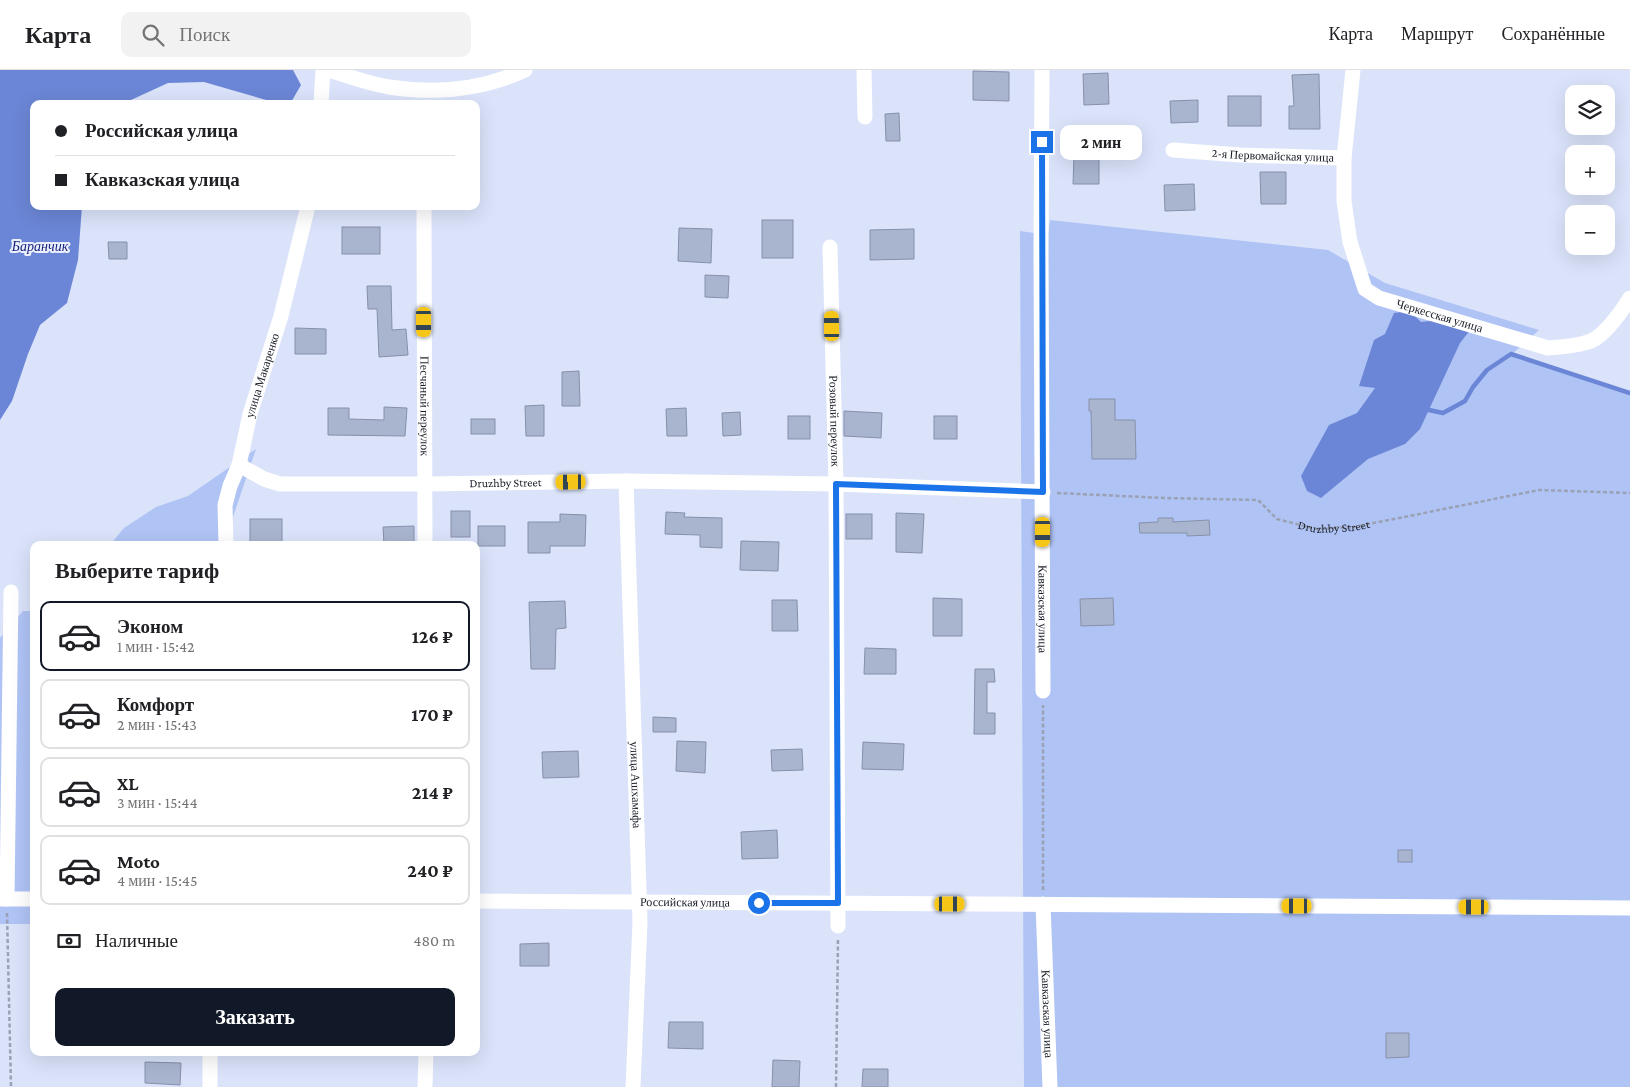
<!DOCTYPE html>
<html lang="ru">
<meta charset="utf-8">
<style>
body{margin:0;font-family:"Crimson Pro",serif;background:#f2f2f2;color:#202124;height:100vh;display:flex;flex-direction:column;font-size:19px;white-space:nowrap}
*{box-sizing:border-box;margin:0}
p{font-size:16px;color:#757577}
.icon{flex:none;width:28px;height:28px;fill:none;stroke:currentColor;stroke-width:2;stroke-linecap:round;stroke-linejoin:round}
.map{position:relative;flex:1;overflow:hidden}
.side{position:absolute;left:30px;top:471px;width:450px;height:515px;display:flex;flex-direction:column;background:#fff;border-radius:10px;box-shadow:0 5px 20px #0002}
.side>*{flex:none}
.top-card{position:absolute;left:30px;top:30px;width:450px;height:110px;border-radius:10px;box-shadow:0 5px 20px #0002;display:grid;align-content:center;height:110px;padding:0 25px;background:#fff}
.tools{position:absolute;left:1565px;top:15px;display:grid;gap:10px}
.tools a{display:grid;place-items:center;width:50px;height:50px;border-radius:10px;background:#fff;box-shadow:0 5px 20px #0002;font-size:25px}
.end{position:absolute;width:22px;height:22px;margin:-11px;border:6px solid #1a73e8;background:#fff;box-shadow:0 0 0 2px #fff}
.from{border-radius:50%}
.bubble{position:absolute;height:35px;border-radius:10px;background:#fff;box-shadow:0 5px 20px #0002;font-size:16px;font-weight:700;line-height:35px;text-align:center}
.car{position:absolute;width:15px;height:30px;margin:-15px -8px;border-radius:6px;box-shadow:0 0 4px 1px #0007;background:linear-gradient(#f5c518 24%,#345 0 40%,#f5c518 0 76%,#345 0 86%,#f5c518 0)}
.top-card b{display:flex;align-items:center;gap:18px;height:48px;font-size:19px}
.top-card b+b{border-top:1px solid #e0e0e0}
.top-card i{width:12px;height:12px;background:#202124}
ul{padding:0;list-style:none}
li{display:flex;align-items:center;gap:15px;height:70px;margin:0 10px 8px;padding:0 15px;border:2px solid #e0e0e0;border-radius:10px}
li div{flex:1}
li b{display:block;font-size:19px}
li em{font-style:normal;font-weight:700}
li.on{border-color:#111827}
li>.icon{width:45px;height:45px;stroke-width:1.5}
h2{padding:0 25px;font-size:22px;line-height:60px}
.pay{display:flex;align-items:center;gap:12px;height:55px;padding:0 25px;font-size:19px}
.pay p{margin-inline-start:auto}
.action{display:flex;gap:10px;margin-top:auto;padding:10px 25px}
.action a{flex:1;height:58px;border-radius:10px;background:#111827;color:#fff;font-size:20px;font-weight:700;line-height:58px;text-align:center}
header{display:flex;align-items:center;gap:30px;box-sizing:border-box;height:70px;padding:0 25px;background:#fff;border-bottom:1px solid #e0e0e0}
header strong{font-size:24px}
nav{display:flex;gap:28px;margin-inline-start:auto;font-size:18px}
.search{width:350px;height:45px;background:#f2f2f2;display:flex;align-items:center;gap:12px;box-sizing:border-box;padding:0 18px;border-radius:10px;color:#757577;font-size:19px}
.map>svg:first-child{display:block}
</style>
<header>
<strong>Карта</strong>
<div class="search"><svg class="icon" aria-label="search" viewBox="0 0 24 24"><circle cx="10" cy="10" r="6"/><path d="M15 15l6 6"/></svg>Поиск</div>
<nav><a>Карта</a><a>Маршрут</a><a>Сохранённые</a></nav>
</header>
<div class="map">
<svg width="1630" height="1017" viewBox="0 0 1630 1017">
<rect width="100%" height="100%" fill="#dae3fa"/>
<g fill="#afc3f5">
<polygon points="1050,150 1328,180 1385,213 1539,260 1511,285 1630,323 1630,1017 1024,1017 1020,161 1048,165"/>
<polygon points="256,379 233,447 233,475 110,475 124,458 156,437 188,426"/>
<polygon points="23,541 34,541 34,854 0,854 0,568"/>
</g>
<g fill="#6b86d6">
<polygon points="0,0 293,0 301,15 290,34 280,34 204,12 168,13 131,30 128,34 34,34 34,136 82,136 78,190 67,233 40,255 28,284 12,331 0,350"/>
<polygon points="1410,241 1421,252 1440,250 1471,259 1460,273 1420,359 1405,374 1368,389 1321,428 1307,421 1301,406 1329,355 1357,343 1375,318 1359,316 1374,270 1385,264 1394,243"/>
</g>
<g fill="none" stroke-linecap="round" stroke-linejoin="round">
<polyline stroke="#6b86d6" stroke-width="4.5" points="1429,340 1443,343 1465,331 1473,317 1487,300 1511,284 1630,323"/>
</g>
<g fill="#a9b4cf" stroke="#8690aa">
<polygon points="973,1 1009,2 1009,31 973,30"/>
<polygon points="1108,3 1109,34 1084,35 1083,4"/>
<polygon points="1319,4 1320,59 1289,59 1289,36 1294,36 1292,5"/>
<rect x="1228" y="26" width="33" height="30"/>
<polygon points="1198,30 1198,52 1171,53 1170,31"/>
<polygon points="899,43 900,71 886,71 885,44"/>
<polygon points="1074,86 1099,86 1099,114 1073,114"/>
<polygon points="1260,102 1286,102 1286,134 1261,134"/>
<polygon points="1194,114 1195,140 1165,141 1164,115"/>
<rect x="762" y="150" width="31" height="38"/>
<rect x="342" y="157" width="38" height="27"/>
<polygon points="679,158 712,159 711,193 678,191"/>
<polygon points="914,159 914,189 870,190 870,160"/>
<polygon points="108,172 127,172 127,189 109,189"/>
<polygon points="705,205 729,206 728,228 705,227"/>
<polygon points="367,216 391,216 392,260 406,259 408,285 379,287 377,239 368,239"/>
<polygon points="295,258 326,259 326,284 295,284"/>
<polygon points="579,301 580,336 562,336 562,302"/>
<polygon points="1089,329 1115,329 1115,350 1135,350 1136,389 1092,389 1091,341 1089,341"/>
<polygon points="544,335 544,366 526,366 525,336"/>
<polygon points="384,337 407,338 405,366 328,365 328,338 349,338 349,349 384,350"/>
<polygon points="686,338 687,366 667,366 666,339"/>
<polygon points="844,341 882,343 881,368 844,366"/>
<polygon points="740,342 741,365 723,366 722,343"/>
<rect x="788" y="346" width="22" height="23"/>
<rect x="934" y="346" width="23" height="23"/>
<rect x="471" y="349" width="24" height="15"/>
<rect x="451" y="441" width="19" height="26"/>
<polygon points="666,442 685,443 684,447 722,448 722,478 700,477 700,465 665,464"/>
<polygon points="896,443 924,444 922,483 896,482"/>
<polygon points="560,444 586,445 585,476 550,476 550,483 528,483 528,452 560,452"/>
<rect x="846" y="444" width="26" height="25"/>
<polygon points="1158,448 1173,448 1173,452 1209,450 1210,465 1187,466 1187,463 1140,463 1139,453 1158,452"/>
<rect x="250" y="449" width="32" height="25"/>
<polygon points="414,456 414,475 384,475 383,457"/>
<rect x="478" y="456" width="27" height="20"/>
<polygon points="741,471 779,472 778,501 740,500"/>
<polygon points="933,528 962,529 962,566 933,566"/>
<polygon points="1113,528 1114,555 1081,556 1080,529"/>
<polygon points="772,530 797,530 798,561 772,561"/>
<polygon points="565,531 566,558 556,559 555,599 531,599 529,532"/>
<polygon points="865,578 896,579 896,604 864,604"/>
<polygon points="975,599 994,599 995,612 987,612 987,643 995,643 995,664 974,664"/>
<polygon points="653,647 676,648 676,662 653,662"/>
<polygon points="677,671 706,672 705,703 676,701"/>
<polygon points="863,672 904,674 903,700 862,699"/>
<polygon points="802,679 803,700 772,701 771,680"/>
<polygon points="578,681 579,707 543,708 542,682"/>
<polygon points="777,760 778,788 742,789 741,762"/>
<rect x="1398" y="780" width="14" height="12"/>
<polygon points="549,873 549,896 520,896 520,874"/>
<polygon points="669,952 703,952 703,979 668,978"/>
<polygon points="1386,963 1409,963 1409,987 1386,988"/>
<polygon points="773,990 800,991 799,1017 772,1017"/>
<polygon points="145,992 181,993 180,1015 145,1013"/>
<polygon points="863,999 888,999 888,1017 862,1017"/>
</g>
<g fill="none" stroke-linecap="round" stroke-linejoin="round">
<g stroke="#9aa1b4" stroke-width="2.5" stroke-dasharray="4 2.5" stroke-linecap="butt">
<path id="s1" d="M1057,423L1165,428L1258,430L1277,449L1316,459L1354,457L1539,420L1630,423"/>
<polyline points="1043,820 1043,635"/>
<polyline points="7,843 11,1017"/>
<polyline points="836,1017 838,870"/>
</g>
<g stroke="#fff" stroke-width="15">
<path d="M329,0C348,6 369,14 389,17C435,24 482,20 525,0"/>
<polyline points="864,0 865,47"/>
<path id="s2" d="M1042,0L1041,181L1043,621"/>
<path id="s3" d="M1353,0L1344,88V131L1350,172L1365,219L1379,228L1548,278C1561,277 1578,276 1591,271C1605,265 1622,241 1630,228"/>
<polyline points="321,34 323,0"/>
<path id="s4" d="M1173,80L1240,85L1344,88"/>
<path id="s5" d="M424,136L425,475"/>
<path id="s6" d="M830,177L836,414L838,856"/>
<path id="s7" d="M239,395L264,409L280,414H425L626,411L836,414L1043,422"/>
<path id="s8" d="M626,411L640,852L633,1017"/>
<path id="s9" d="M226,475L225,435L230,416L239,395L250,344L281,246L308,136"/>
<polyline points="0,829 34,829"/>
<polyline points="7,829 11,522"/>
<path id="s10" d="M476,831L1630,838"/>
<path id="s11" d="M1043,834L1050,1017"/>
<polyline points="210,986 210,1017"/>
<polyline points="425,1017 426,982"/>
</g>
</g>
<g fill="none" stroke-linecap="round" stroke-linejoin="round">
<polyline stroke="#1a73e8" stroke-width="6" points="759,833 838,833 836,414 1043,422 1042,72"/>
</g>
<g text-anchor="middle" dominant-baseline="central" stroke-width="4" stroke-linejoin="round" paint-order="stroke">
<g font-size="12" fill="#181c26" stroke="#ebf0fc">
<text stroke="none"><textPath href="#s4" startOffset="100">2-я Первомайская улица</textPath></text>
<text stroke="none"><textPath href="#s3" startOffset="302">Черкесская улица</textPath></text>
<text stroke="none"><textPath href="#s9" startOffset="175">улица Макаренко</textPath></text>
<text stroke="none"><textPath href="#s5" startOffset="200">Песчаный переулок</textPath></text>
<text stroke="none"><textPath href="#s6" startOffset="174">Розовый переулок</textPath></text>
<text stroke="none"><textPath href="#s7" startOffset="271">Druzhby Street</textPath></text>
<text stroke="none"><textPath href="#s1" startOffset="286">Druzhby Street</textPath></text>
<text stroke="none"><textPath href="#s2" startOffset="539">Кавказcкая улица</textPath></text>
<text stroke="none"><textPath href="#s8" startOffset="304">улица Ашхамафа</textPath></text>
<text stroke="none"><textPath href="#s10" startOffset="209">Российская улица</textPath></text>
<text stroke="none"><textPath href="#s11" startOffset="110">Кавказcкая улица</textPath></text>
</g>
<g font-size="14" font-style="italic" fill="#131f7c" stroke="#ebf0fc">
<text x="40" y="176">Баранчик</text>
</g>
</g>
</svg>
<div class="tools">
<a><svg class="icon" aria-label="layers" viewBox="0 0 24 24"><path d="M12 4l9 5-9 5-9-5zM3 14l9 5 9-5"/></svg></a>
<a>+</a>
<a>−</a>
</div>
<i class="end from" style="left:759px;top:833px"></i>
<i class="end" style="left:1042px;top:72px"></i>
<div class="bubble" style="left:1060px;top:55px;width:82px">2 мин</div>
<i class="car" style="left:424px;top:252px;rotate:180deg"></i>
<i class="car" style="left:832px;top:256px;rotate:359deg"></i>
<i class="car" style="left:571px;top:412px;rotate:269deg"></i>
<i class="car" style="left:1043px;top:462px;rotate:180deg"></i>
<i class="car" style="left:950px;top:834px;rotate:90deg"></i>
<i class="car" style="left:1297px;top:836px;rotate:270deg"></i>
<i class="car" style="left:1474px;top:837px;rotate:270deg"></i>
<div class="top-card">
<b><i class="from"></i>Российская улица</b>
<b><i></i>Кавказcкая улица</b>
</div>
<section class="side">
<h2>Выберите тариф</h2>
<ul>
<li class="on"><svg class="icon" aria-label="car" viewBox="0 0 24 24"><path d="M5 17H2v-5l4-1 3-4h7l3 4 3 1v5h-3M9 17h6M6 11h13"/><circle cx="7" cy="17" r="2"/><circle cx="17" cy="17" r="2"/></svg><div><b>Эконом</b><p>1 мин · 15:42</p></div><em>126 ₽</em></li>
<li><svg class="icon" aria-label="car" viewBox="0 0 24 24"><path d="M5 17H2v-5l4-1 3-4h7l3 4 3 1v5h-3M9 17h6M6 11h13"/><circle cx="7" cy="17" r="2"/><circle cx="17" cy="17" r="2"/></svg><div><b>Комфорт</b><p>2 мин · 15:43</p></div><em>170 ₽</em></li>
<li><svg class="icon" aria-label="car" viewBox="0 0 24 24"><path d="M5 17H2v-5l4-1 3-4h7l3 4 3 1v5h-3M9 17h6M6 11h13"/><circle cx="7" cy="17" r="2"/><circle cx="17" cy="17" r="2"/></svg><div><b>XL</b><p>3 мин · 15:44</p></div><em>214 ₽</em></li>
<li><svg class="icon" aria-label="car" viewBox="0 0 24 24"><path d="M5 17H2v-5l4-1 3-4h7l3 4 3 1v5h-3M9 17h6M6 11h13"/><circle cx="7" cy="17" r="2"/><circle cx="17" cy="17" r="2"/></svg><div><b>Moto</b><p>4 мин · 15:45</p></div><em>240 ₽</em></li>
</ul>
<div class="pay"><svg class="icon" aria-label="cash" viewBox="0 0 24 24"><path d="M3 7h18v10H3z"/><circle cx="12" cy="12" r="2"/></svg>Наличные<p>480 m</p></div>
<div class="action"><a>Заказать</a></div>
</section>
</div>
